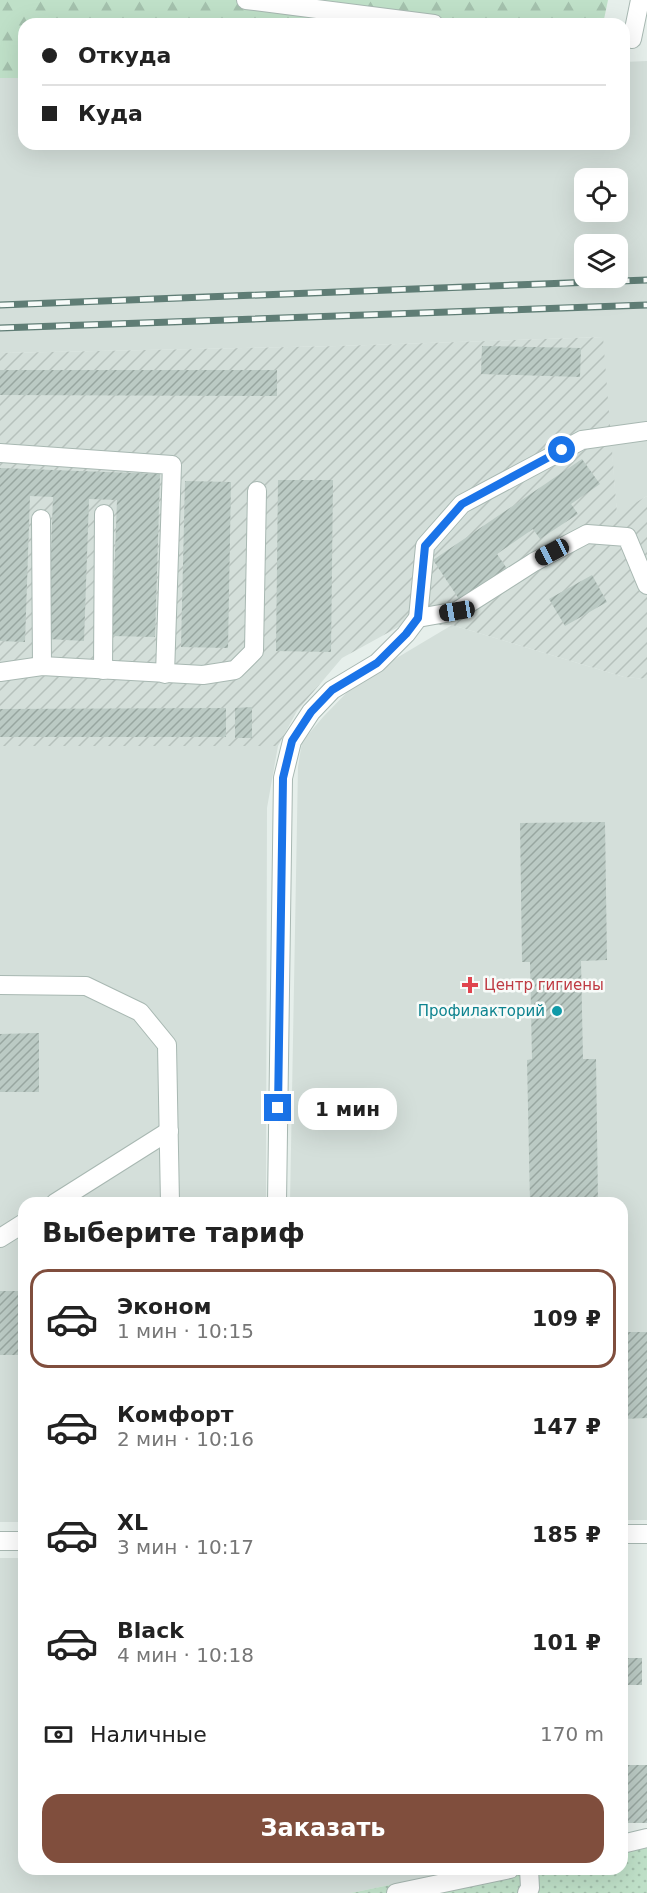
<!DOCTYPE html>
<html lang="ru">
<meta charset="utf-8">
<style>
body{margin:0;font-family:"DejaVu Sans",sans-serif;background:#f2f2f2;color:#222;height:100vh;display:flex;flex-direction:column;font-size:22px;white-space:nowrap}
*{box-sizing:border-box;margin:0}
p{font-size:20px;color:#767676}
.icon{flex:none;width:33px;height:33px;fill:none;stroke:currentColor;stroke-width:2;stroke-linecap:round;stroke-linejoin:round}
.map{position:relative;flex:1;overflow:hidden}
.details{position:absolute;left:18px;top:1197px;width:610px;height:678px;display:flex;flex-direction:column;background:#fff;border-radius:18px;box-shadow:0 6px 24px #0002}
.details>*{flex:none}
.top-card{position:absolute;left:18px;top:18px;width:612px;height:132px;border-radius:18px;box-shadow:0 6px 24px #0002;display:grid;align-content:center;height:132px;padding:0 24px;background:#fff}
.fabs{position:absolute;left:574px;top:168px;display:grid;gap:12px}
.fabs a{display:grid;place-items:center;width:54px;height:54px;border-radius:12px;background:#fff;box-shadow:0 6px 24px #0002;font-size:30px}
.end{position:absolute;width:27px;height:27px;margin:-14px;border:8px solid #1a73e8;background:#fff;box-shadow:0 0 0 3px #fff}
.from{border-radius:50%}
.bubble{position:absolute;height:42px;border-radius:18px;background:#fff;box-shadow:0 6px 24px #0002;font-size:20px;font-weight:600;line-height:42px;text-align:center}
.car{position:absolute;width:18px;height:36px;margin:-18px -9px;border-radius:8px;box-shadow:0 0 4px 2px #0007;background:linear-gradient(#222 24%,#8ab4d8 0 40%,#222 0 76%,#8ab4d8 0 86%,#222 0)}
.top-card b{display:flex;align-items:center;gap:21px;height:57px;font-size:22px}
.top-card b+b{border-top:2px solid #e0e0e0}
.top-card i{width:15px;height:15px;background:#222}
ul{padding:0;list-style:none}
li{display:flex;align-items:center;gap:18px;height:99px;margin:0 12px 9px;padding:0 12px;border:3px solid transparent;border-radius:18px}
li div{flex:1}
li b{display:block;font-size:22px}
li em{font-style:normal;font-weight:600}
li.selected{border-color:#804e3d}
li>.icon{width:54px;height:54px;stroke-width:1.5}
h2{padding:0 24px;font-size:27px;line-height:72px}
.pay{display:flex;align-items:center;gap:15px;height:66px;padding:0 24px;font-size:22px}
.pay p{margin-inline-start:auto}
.primary-button{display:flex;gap:12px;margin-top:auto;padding:12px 24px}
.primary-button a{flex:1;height:69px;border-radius:18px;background:#804e3d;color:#fff;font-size:24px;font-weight:600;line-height:69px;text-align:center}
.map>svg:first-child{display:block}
</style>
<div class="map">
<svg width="647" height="1893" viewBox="0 0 647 1893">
<defs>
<pattern id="industrial-furrows" width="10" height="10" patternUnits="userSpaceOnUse" patternTransform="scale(1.5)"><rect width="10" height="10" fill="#d4dfda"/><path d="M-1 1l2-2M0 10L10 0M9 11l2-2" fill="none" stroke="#b6c1bc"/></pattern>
<pattern id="forest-firs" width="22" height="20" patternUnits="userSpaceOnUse" patternTransform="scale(1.5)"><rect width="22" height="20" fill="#bfe0c8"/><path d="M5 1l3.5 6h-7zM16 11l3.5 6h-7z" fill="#a4c1ad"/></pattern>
<pattern id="garden-dots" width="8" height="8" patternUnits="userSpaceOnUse" patternTransform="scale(1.5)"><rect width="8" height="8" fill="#bfe0c8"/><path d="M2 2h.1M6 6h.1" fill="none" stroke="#a4c1ad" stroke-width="1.8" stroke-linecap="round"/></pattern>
<pattern id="building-hatch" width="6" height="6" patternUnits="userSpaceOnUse" patternTransform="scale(1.5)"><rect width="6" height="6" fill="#bbcac4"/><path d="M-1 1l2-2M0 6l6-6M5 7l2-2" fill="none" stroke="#98a6a0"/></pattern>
</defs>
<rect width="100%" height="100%" fill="#e6efeb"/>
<g fill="#d4dfda" fill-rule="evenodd">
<path d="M647,61V496L617,514L602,337L338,346L0,353V78H24V144H624V62ZM585,178H618V212H585ZM585,244H618V278H585Z"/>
<polygon points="452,625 624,677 647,679 647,1520 623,1520 622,1203 290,1203 298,767 302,742 323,717 358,681"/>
<polygon points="0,746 278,746 267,808 266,1203 24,1203 24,1522 0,1522"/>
<polygon points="0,1558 24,1558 24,1869 467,1869 351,1893 0,1893"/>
</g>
<polygon fill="url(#industrial-furrows)" points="603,337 617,513 647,496 647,679 624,677 452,625 402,625 342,658 297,711 278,746 0,746 0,353 338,346"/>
<polygon fill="url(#forest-firs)" points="0,0 608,0 603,24 24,24 24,78 0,78"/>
<polygon fill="url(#garden-dots)" points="647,1831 647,1893 351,1893 467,1869 622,1869 623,1837"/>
<polygon fill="#bfe0c8" points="24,1751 24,1808 18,1789 20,1757"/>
<g fill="url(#building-hatch)">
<polygon points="482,346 581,348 580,377 481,374"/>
<polygon points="0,370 277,370 277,396 0,395"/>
<polygon points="582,459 600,484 571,504 578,514 540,539 533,529 497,554 508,570 461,602 433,560"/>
<polygon points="0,468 160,474 155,637 112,636 117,500 89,499 84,641 48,639 53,497 30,496 25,642 0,641"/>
<polygon points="278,480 333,480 331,652 276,651"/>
<polygon points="185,481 231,482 228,648 181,647"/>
<polygon points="592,575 607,602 565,626 549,599"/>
<polygon points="252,707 252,738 235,738 235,708"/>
<polygon points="226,708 226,737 0,737 0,709"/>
<polygon points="605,822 607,960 581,961 583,1059 596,1059 598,1203 530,1203 527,1060 532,1059 530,962 522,962 520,823"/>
<polygon points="39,1033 39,1092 0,1092 0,1034"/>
<rect x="0" y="1291" width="24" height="64"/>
<polygon points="622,1332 647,1332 647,1418 622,1419"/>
<rect x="622" y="1658" width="20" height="27"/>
<polygon points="623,1765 647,1765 647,1823 624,1823"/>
</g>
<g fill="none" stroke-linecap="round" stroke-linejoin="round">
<g stroke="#a8b8b2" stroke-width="20">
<g id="minor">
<polyline points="246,0 434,24"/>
<polyline points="632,39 640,0"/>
<polyline points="0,453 172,465 165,674"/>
<polyline points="41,519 42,666"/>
<polyline points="418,618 457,611 534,562 587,534 627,537 647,585"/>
<polyline points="103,670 104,514"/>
<polyline points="0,672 42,666 203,675 235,670 254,651 257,491"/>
<polyline points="0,985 86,986 140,1012 167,1045 170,1203"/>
<polyline points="55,1203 169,1131"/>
<polyline points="277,1203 283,778 292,741 311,712 332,690 377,663 406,634 418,618 425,546 462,504 582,440 647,431"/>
<polyline points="0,1238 24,1223"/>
<polyline points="622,1534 647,1534"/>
<polyline points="0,1541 24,1541"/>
<polyline points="622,1844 647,1838"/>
<polyline points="396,1893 510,1869"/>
<polyline points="527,1893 530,1888 529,1869"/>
</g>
</g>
<use href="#minor" stroke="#fff" stroke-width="18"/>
<g stroke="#5f7d75" stroke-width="7">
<g id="rail">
<polyline points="0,305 647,280"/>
<polyline points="0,328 647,305"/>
</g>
</g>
<use href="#rail" stroke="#f7fbf9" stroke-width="4.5" stroke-dasharray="14" stroke-linecap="butt"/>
</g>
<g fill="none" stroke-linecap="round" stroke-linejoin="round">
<polyline stroke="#1a73e8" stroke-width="8" points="278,1108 283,778 292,741 311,712 332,690 377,663 406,634 418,618 425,546 462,504 562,450"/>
</g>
<path fill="#e0444e" stroke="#f7fbf9" stroke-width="2" d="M467 976h6v6h6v6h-6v6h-6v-6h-6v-6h6z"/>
<circle fill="#0f9aa8" stroke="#f7fbf9" stroke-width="2" cx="557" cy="1011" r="6"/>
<g text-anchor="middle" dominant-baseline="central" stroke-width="5" stroke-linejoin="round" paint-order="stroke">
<g font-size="15" fill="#be3a42" stroke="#f7fbf9" text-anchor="start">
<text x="484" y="985">Центр гигиены</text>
</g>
<g font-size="15" fill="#0d838f" stroke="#f7fbf9" text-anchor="end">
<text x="545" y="1011">Профилакторий</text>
</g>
</g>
</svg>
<div class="fabs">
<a><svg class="icon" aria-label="locate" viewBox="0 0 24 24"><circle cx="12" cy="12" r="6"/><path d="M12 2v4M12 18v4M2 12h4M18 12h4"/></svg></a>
<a><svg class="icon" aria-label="layers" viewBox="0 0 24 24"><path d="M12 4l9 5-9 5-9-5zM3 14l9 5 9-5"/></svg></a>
</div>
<i class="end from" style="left:562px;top:450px"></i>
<i class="end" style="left:278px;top:1108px"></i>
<div class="bubble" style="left:298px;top:1088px;width:99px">1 мин</div>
<i class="car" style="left:552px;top:552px;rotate:242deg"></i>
<i class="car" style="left:457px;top:611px;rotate:261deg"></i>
<div class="top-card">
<b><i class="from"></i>Откуда</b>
<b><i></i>Куда</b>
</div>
<section class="details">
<h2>Выберите тариф</h2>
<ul>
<li class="selected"><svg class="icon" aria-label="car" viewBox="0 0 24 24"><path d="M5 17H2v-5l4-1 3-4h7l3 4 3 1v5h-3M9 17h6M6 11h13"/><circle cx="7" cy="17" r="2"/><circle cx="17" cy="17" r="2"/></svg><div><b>Эконом</b><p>1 мин · 10:15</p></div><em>109 ₽</em></li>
<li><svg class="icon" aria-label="car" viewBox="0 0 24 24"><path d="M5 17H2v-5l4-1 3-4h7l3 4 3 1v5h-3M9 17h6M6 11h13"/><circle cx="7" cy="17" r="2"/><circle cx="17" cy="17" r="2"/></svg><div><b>Комфорт</b><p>2 мин · 10:16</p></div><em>147 ₽</em></li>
<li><svg class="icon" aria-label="car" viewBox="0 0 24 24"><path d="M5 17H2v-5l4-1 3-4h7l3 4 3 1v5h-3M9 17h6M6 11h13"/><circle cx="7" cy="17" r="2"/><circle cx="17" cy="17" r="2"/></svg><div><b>XL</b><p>3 мин · 10:17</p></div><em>185 ₽</em></li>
<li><svg class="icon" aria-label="car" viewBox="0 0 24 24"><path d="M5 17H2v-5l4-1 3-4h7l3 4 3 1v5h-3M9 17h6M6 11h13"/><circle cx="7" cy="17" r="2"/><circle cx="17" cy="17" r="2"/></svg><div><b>Black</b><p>4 мин · 10:18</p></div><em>101 ₽</em></li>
</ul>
<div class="pay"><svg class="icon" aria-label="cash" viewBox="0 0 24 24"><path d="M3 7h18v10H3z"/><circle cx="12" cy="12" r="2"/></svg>Наличные<p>170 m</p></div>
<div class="primary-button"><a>Заказать</a></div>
</section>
</div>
